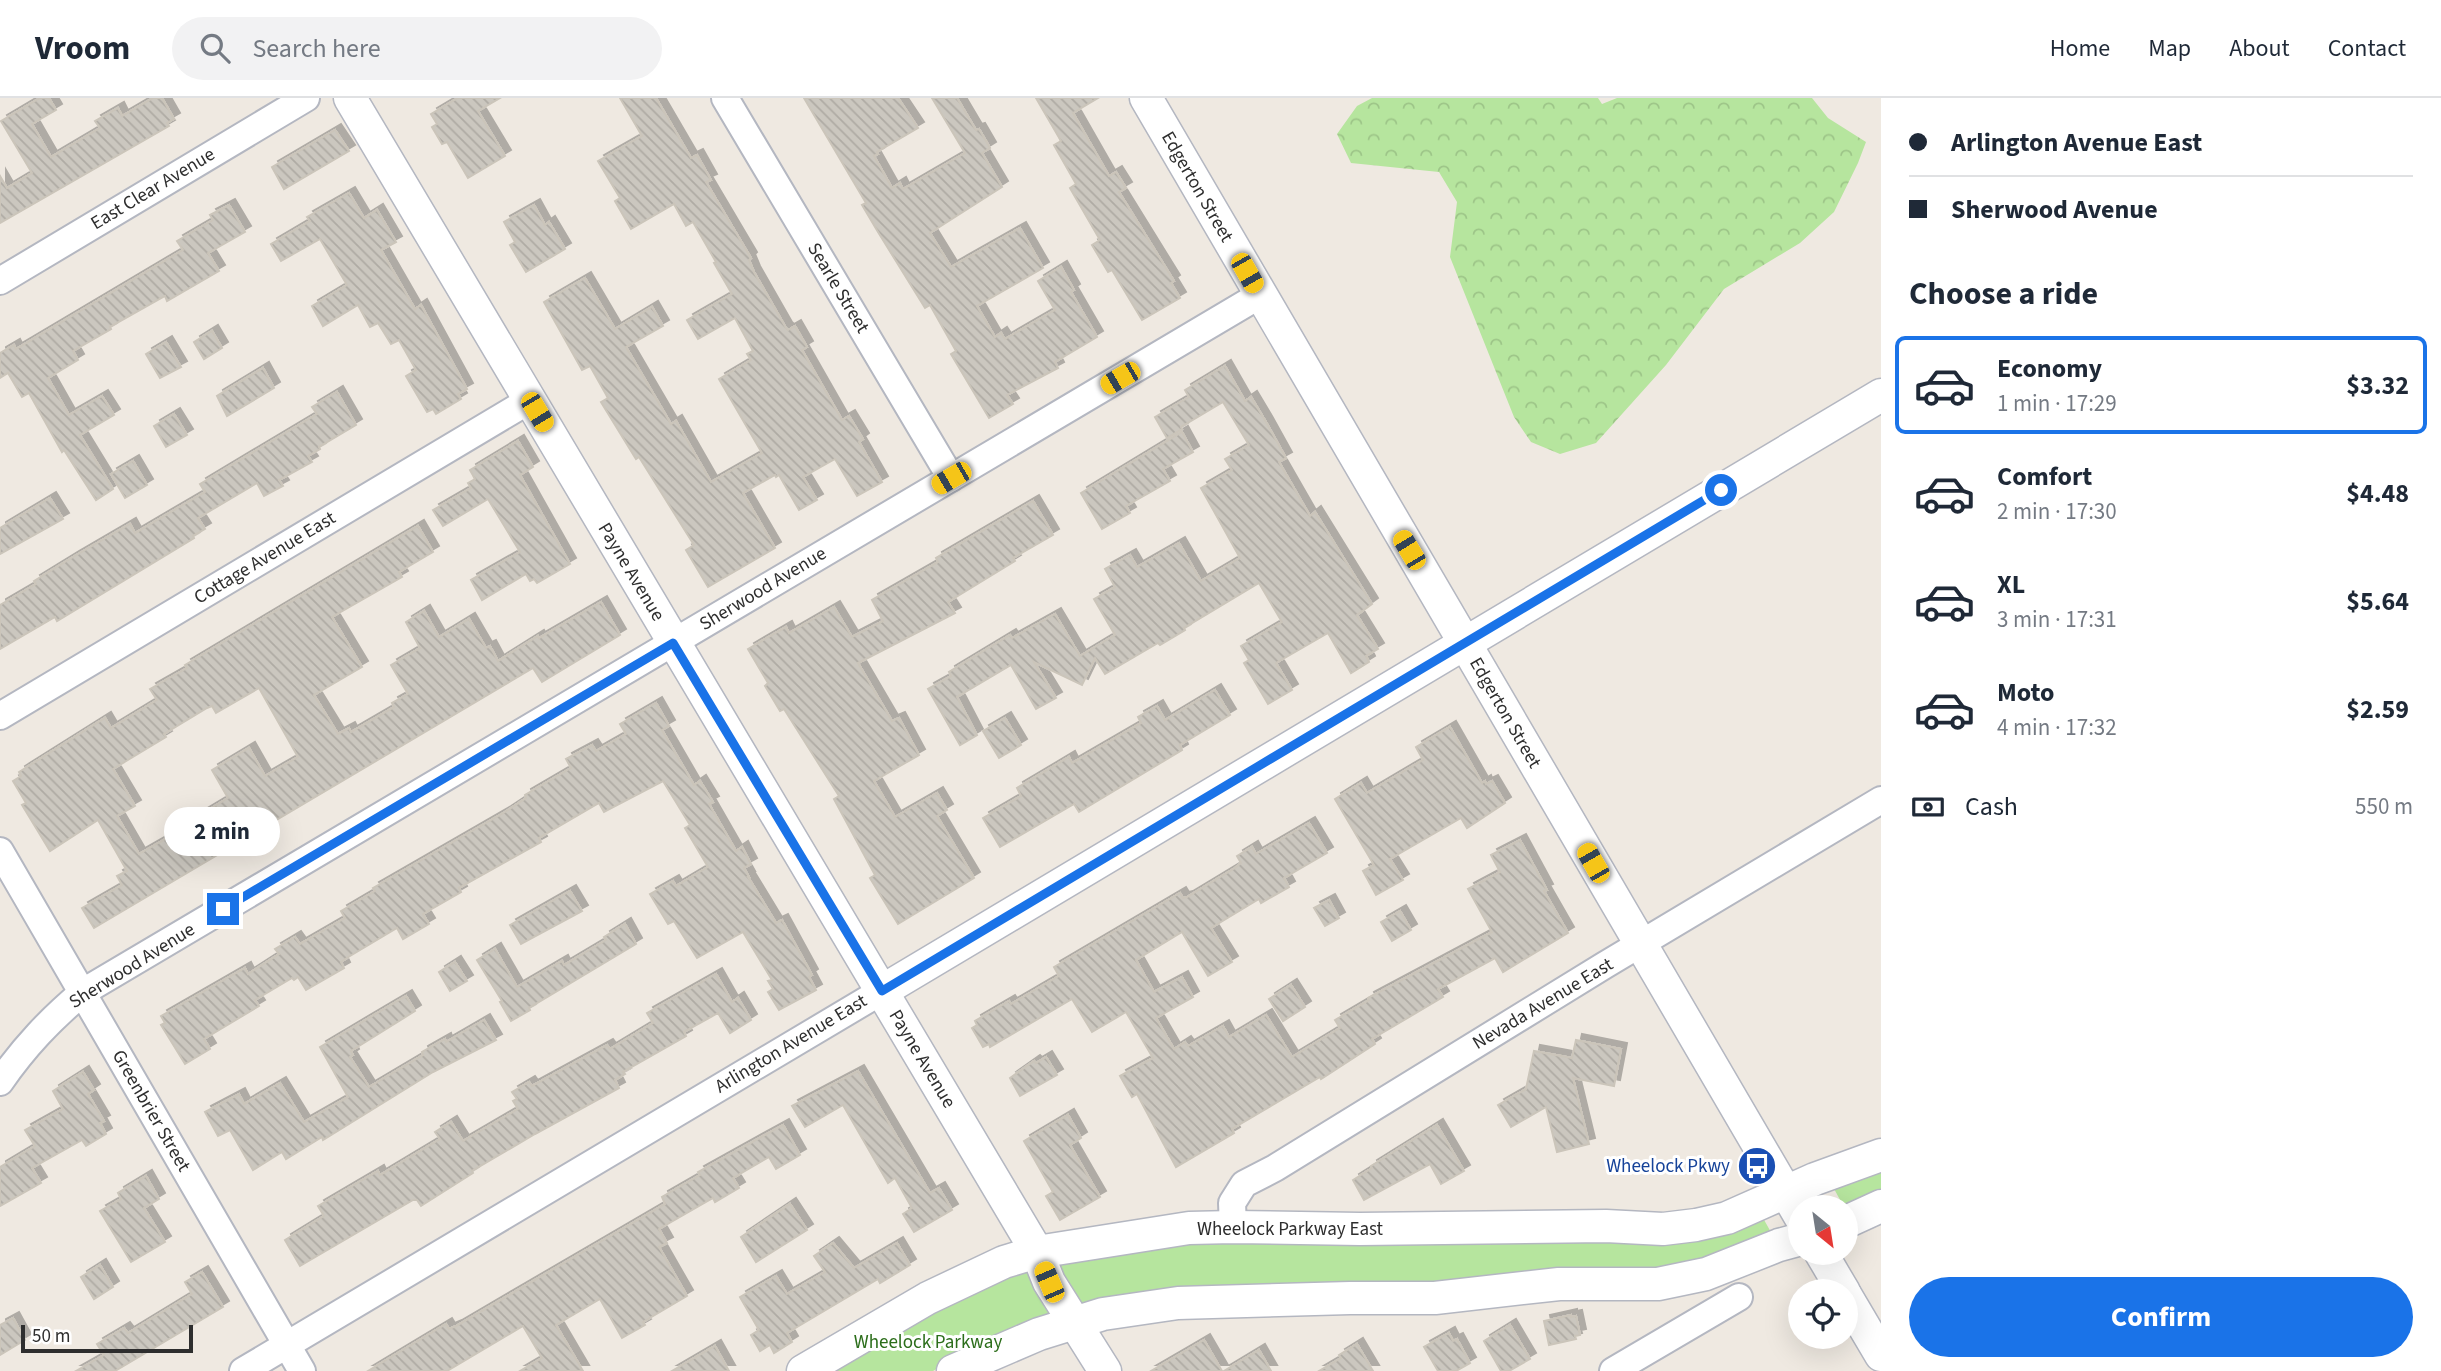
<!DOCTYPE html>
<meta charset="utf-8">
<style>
body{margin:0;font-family:"Source Sans 3",sans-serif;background:#f2f2f3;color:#1f2937;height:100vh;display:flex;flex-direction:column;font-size:26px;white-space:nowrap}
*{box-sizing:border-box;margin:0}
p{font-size:23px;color:#747a83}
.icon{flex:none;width:38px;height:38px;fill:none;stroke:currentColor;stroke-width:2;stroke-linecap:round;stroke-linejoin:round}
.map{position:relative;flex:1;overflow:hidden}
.panel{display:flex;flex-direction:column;background:#fff;width:560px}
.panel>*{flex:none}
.banner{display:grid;align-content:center;height:154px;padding:0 28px;background:#fff}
.needle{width:46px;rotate:150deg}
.fabs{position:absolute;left:1788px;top:1097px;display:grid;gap:14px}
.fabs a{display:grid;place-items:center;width:70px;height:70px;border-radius:50%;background:#fff;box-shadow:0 7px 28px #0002;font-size:35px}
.scale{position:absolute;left:21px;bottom:18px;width:172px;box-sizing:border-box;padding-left:7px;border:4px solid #2e2e2e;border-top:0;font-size:19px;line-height:24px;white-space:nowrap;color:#2e2e2e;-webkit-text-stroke:5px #fff;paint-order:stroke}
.end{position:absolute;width:32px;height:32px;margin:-16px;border:9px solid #1a73e8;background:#fff;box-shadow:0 0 0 4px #fff}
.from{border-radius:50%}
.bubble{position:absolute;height:49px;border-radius:24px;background:#fff;box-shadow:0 7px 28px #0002;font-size:23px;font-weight:700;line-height:49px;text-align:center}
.car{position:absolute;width:21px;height:42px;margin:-21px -10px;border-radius:9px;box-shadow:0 0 5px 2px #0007;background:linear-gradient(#f5c518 24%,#345 0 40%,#f5c518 0 76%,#345 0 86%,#f5c518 0)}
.banner b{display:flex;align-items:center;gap:24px;height:66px;font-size:26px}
.banner b+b{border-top:2px solid #e0e1e3}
.banner i{width:18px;height:18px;background:#1f2937}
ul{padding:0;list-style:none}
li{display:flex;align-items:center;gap:21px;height:98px;margin:0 14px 10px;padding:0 14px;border:4px solid transparent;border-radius:10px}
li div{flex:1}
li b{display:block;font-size:26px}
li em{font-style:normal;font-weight:700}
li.current{border-color:#1a73e8}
li>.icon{width:63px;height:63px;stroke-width:1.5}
h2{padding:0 28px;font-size:32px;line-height:84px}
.pay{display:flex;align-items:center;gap:18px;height:77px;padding:0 28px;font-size:26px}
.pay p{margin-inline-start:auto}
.cta{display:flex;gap:14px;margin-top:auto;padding:14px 28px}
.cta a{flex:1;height:80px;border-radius:42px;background:#1a73e8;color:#fff;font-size:28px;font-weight:700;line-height:80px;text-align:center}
header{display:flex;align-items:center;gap:42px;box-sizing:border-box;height:98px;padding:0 35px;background:#fff;border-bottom:2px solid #e0e1e3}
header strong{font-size:33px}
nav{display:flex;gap:38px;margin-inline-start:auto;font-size:24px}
.search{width:490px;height:63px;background:#f2f2f3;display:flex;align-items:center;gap:18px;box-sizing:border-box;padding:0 24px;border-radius:38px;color:#747a83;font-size:26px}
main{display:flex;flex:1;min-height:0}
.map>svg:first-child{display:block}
</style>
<header>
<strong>Vroom</strong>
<div class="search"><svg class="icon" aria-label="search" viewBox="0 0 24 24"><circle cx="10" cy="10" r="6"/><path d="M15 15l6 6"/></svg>Search here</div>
<nav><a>Home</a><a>Map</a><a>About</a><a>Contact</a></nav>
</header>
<main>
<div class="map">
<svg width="1881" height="1273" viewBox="0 0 1881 1273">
<defs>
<pattern id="forest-crowns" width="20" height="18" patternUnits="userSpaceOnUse" patternTransform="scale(1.75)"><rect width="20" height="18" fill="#b6e59e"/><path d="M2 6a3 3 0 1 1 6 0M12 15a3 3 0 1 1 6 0" fill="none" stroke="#9dc588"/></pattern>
<pattern id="building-back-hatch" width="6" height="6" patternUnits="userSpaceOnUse" patternTransform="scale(1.75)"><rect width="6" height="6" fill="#cbc7bf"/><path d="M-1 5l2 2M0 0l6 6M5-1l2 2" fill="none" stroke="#afaba4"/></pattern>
<filter id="shadow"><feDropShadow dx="6" dy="-6" stdDeviation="0" flood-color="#0004"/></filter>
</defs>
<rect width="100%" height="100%" fill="#efe9e1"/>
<polygon fill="url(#forest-crowns)" points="1372,0 1598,0 1602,6 1617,0 1812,0 1828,20 1866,44 1858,65 1834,114 1800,145 1724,191 1666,267 1596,345 1560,356 1531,344 1514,319 1450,159 1457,104 1439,74 1351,65 1337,36 1357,8"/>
<g fill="#b6e59e">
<polygon points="1881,1070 1881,1101 1844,1109 1833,1089"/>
<polygon points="1763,1120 1777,1145 1708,1172 1475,1184 1241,1193 959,1258 933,1273 819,1273 859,1250 1017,1175 1137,1149"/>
</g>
<g fill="url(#building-back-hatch)" stroke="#cbc5ba" stroke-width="2" fill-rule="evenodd" filter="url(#shadow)">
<polygon points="40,0 49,0 56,12 32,26 51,59 100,30 95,23 118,10 122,18 153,0 162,0 174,21 167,25 169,28 0,125 0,78 7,90 32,75 1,23"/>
<polygon points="458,0 500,0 478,13 505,58 468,80 447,44 442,46 432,29 437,26 431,16"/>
<polygon points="620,0 656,0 691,60 697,57 711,82 706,84 751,160 749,162 754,174 786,230 788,232 795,228 807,249 802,252 842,322 849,318 863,341 859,344 882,384 857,398 835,361 803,379 817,402 799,412 779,377 776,379 775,377 743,395 775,450 708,489 686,452 694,447 639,359 636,361 601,304 608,300 590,268 582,272 544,204 585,180 615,231 652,209 663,228 626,249 671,326 676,323 711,384 762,355 719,281 751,262 747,256 753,253 735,220 698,241 687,222 732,196 714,165 716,164 693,124 686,128 674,106 631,131 615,103 620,100 598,63 642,38"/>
<polygon points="804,0 898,0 918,30 877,54 878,56 874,58 892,90 900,85 903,91 965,55 932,0 957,0 976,32 979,31 990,50 982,55 1002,89 930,135 951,169 1020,130 1043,170 977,208 995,239 1001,235 1005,241 1055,212 1038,183 1061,169 1074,192 1071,194 1097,239 1055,264 1058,270 1007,297 1013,306 989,320 951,256 956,253 930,207 925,210 878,134 862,107 866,105"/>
<polygon points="1036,0 1098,0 1073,15 1109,78 1116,74 1126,90 1119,94 1174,183 1171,185 1180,200 1142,222 1112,172 1108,174 1092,147 1100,142 1070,90 1076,86 1054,47 1061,43"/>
<polygon points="335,32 349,53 284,91 272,69"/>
<polygon points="349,95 364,120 377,112 396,144 381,152 415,211 421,207 467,291 458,296 461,301 436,316 433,311 427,314 406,278 416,272 399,242 391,246 378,225 370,229 358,207 323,228 312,208 347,187 320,141 281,163 271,146 310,123 307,119"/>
<polygon points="229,107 245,134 208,155 219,173 167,203 165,198 110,229 111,231 73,253 78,262 48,280 69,317 102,298 114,317 80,337 113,391 96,402 64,352 62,354 29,295 22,299 8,275 0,280 0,255 14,247 16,251 183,152 177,143 213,122 210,117"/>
<polygon points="534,107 545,127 549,124 565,151 526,174 510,147 515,144 504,124"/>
<polygon points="212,233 222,250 204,261 194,244"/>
<polygon points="166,244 181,269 160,280 146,256"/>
<polygon points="1225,268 1245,303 1251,299 1266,324 1286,360 1279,364 1310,418 1315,414 1372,506 1357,517 1378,551 1366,558 1369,564 1351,575 1328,535 1276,565 1292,592 1268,606 1244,565 1249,562 1241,548 1282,524 1259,485 1184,530 1185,532 1160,547 1158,545 1105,576 1095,560 1082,587 1034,564 1056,600 1036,611 1011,567 957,599 977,637 960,647 928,591 951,578 949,574 1010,537 1012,540 1055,516 1080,558 1115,537 1094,501 1115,489 1105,471 1130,457 1137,469 1179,445 1201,483 1240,460 1201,390 1232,372 1225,361 1249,347 1223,304 1181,329 1182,331 1167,340 1155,319 1189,299 1185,292"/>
<polygon points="263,270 274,290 227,318 217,298"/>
<polygon points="337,294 356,327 319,349 320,351 308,358 312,364 279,382 283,388 264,398 257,385 198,420 205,431 193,438 194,440 57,523 55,519 0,551 0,507 36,486 34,483 73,459 130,426 135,435 205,394 200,386 317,316 312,309"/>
<polygon points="174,316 187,337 166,349 154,328"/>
<polygon points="1182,334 1193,354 1163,371 1170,383 1126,408 1130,415 1102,431 1081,395"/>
<polygon points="518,343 533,369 520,377 570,466 537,485 534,481 530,483 526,476 482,502 471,482 520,454 488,401 443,428 433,412 471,390 468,385 475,381 470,372"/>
<polygon points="133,363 147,387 125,400 111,376"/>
<polygon points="50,400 63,421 0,456 0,430"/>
<polygon points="1033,403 1053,437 1013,460 1015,463 948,504 955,515 858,565 892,623 899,620 919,657 874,683 895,719 937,695 947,712 937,718 974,780 898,826 870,780 875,777 834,701 839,698 784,611 780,613 765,588 768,585 748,551 786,529 789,535 834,509 852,539 883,523 872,502 938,464 936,460"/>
<path d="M418,428L433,454L399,474L402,479L332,519L362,569L314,597L338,636L349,630L351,634L394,609L392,605L408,596L391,567L420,550L406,524L424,513L439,539L469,521L486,550L490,548L498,563L538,538L539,540L601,504L620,537L542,584L533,570L94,830L82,810L122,787L117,778L127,773L98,722L50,753L22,707L26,705L13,683L21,678L19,674L105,620L111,630L157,602L150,591L187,570L185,567ZM259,590L298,659L265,678L249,650L212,672L228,700L180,729L181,732L139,756L117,718L135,708L113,671L166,639L164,636L207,610L212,608L216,615Z"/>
<polygon points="1215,592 1230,617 1180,647 1182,652 1079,714 1074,706 1000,749 983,720 1021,698 1017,690 1069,659 1072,665 1141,625 1138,619 1157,608 1165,622"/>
<polygon points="656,605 669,628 662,632 694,687 700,683 713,704 709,706 736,753 742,749 751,766 744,770 749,779 748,779 776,825 782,822 812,877 809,879 816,892 779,912 768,894 773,891 768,883 772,882 743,834 697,860 674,823 668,826 650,796 673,783 676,788 708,769 685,730 690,727 663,683 604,714 599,705 539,740 541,744 459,790 461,794 423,816 429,826 403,841 397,830 350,858 341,864 344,870 306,892 298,879 294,882 292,880 255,902 259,908 204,941 210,951 185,966 161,927 165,925 161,918 245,870 248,876 279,856 275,851 295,839 300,846 345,820 341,813 375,793 373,790 505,714 526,700 525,697 571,670 566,661 592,647 596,653 626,636 620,626"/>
<polygon points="1005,620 1021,647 999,660 983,633"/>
<polygon points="1450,629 1482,685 1485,683 1486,686 1492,683 1505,705 1467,730 1461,720 1390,761 1403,782 1376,797 1363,773 1374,767 1335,701 1361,685 1367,695 1423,662 1416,649"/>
<polygon points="1309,725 1327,755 1284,780 1289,789 1261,805 1259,801 1211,830 1232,864 1208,878 1182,834 1136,862 1154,894 1182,879 1193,899 1156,920 1174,951 1185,944 1188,948 1223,928 1229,939 1266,917 1292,959 1340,930 1335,922 1369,902 1368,900 1492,834 1468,791 1500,774 1491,757 1520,742 1547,792 1544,793 1568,835 1503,874 1495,860 1438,891 1443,899 1372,941 1375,946 1321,981 1320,979 1232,1031 1234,1035 1176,1069 1137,996 1132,999 1120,978 1153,960 1126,914 1092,934 1072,901 990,949 989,946 983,949 972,930 977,927 975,923 1009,903 1011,906 1059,878 1054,869 1151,812 1180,795 1183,800 1187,799 1235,770 1241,765 1237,758 1252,749 1256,756"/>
<polygon points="570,793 582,813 521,846 510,827"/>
<polygon points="1329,802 1339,820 1325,828 1314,810"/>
<polygon points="1400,813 1411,832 1392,843 1381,824"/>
<polygon points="625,826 636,846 529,910 530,912 511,923 500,904 502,903 477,862 495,851 517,889 562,863 564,867 606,842 604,839"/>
<polygon points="455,864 467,883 450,893 439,874"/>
<polygon points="716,876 732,904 738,900 751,922 730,935 718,915 684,934 686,938 623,974 625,976 615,982 619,990 535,1036 472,1073 473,1075 421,1108 417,1102 413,1102 300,1168 285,1142 324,1118 318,1108 378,1073 380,1077 440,1041 435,1034 451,1024 463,1043 518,1011 513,1003 517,1001 512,994 529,984 532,988 607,947 610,951 653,925 647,915"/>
<polygon points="1291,887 1305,909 1283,923 1269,901"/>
<polygon points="406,898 415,913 351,953 353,957 350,959 369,989 423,957 422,954 445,941 446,944 484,922 496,942 433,974 323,1042 322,1039 286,1061 282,1054 253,1072 230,1032 218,1038 205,1014 239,996 244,1006 280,985 304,1024 348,999 320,949"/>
<polygon points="1576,942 1621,951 1614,988 1573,980 1589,1046 1557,1054 1546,1009 1511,1029 1498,1007 1526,991 1534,953 1572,960"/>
<polygon points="1046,959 1057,977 1020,998 1010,980 1034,963 1036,965"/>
<polygon points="858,973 930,1095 939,1090 952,1112 914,1134 903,1116 912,1110 895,1080 888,1085 843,1007 805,1029 792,1008"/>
<polygon points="83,974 94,992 88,996 104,1023 100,1025 106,1036 86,1048 82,1042 32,1070 41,1085 0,1108 0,1069 35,1048 25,1032 63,1011 53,993"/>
<polygon points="1068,1017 1081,1040 1070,1047 1100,1099 1060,1122 1046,1098 1053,1094 1024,1043"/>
<polygon points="783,1027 800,1057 776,1071 769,1059 733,1080 739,1090 715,1104 713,1100 659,1131 667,1145 659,1149 687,1198 643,1224 645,1227 622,1240 600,1201 556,1227 583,1273 520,1273 542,1260 523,1228 447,1273 368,1273 446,1226 449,1231 456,1228 665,1106 662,1099 700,1077 698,1074"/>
<polygon points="1437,1027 1464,1073 1441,1086 1430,1066 1364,1102 1353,1082 1372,1070 1371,1068"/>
<polygon points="146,1078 159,1101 144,1110 165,1144 131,1164 100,1113 121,1101 118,1095"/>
<polygon points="790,1106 807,1132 756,1164 741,1139"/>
<polygon points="833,1145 854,1170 897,1145 910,1167 880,1185 878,1181 787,1235 792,1244 774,1255 770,1247 760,1253 751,1237 759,1232 740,1199 776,1178 787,1196 825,1174 814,1158"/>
<polygon points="100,1167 113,1189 94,1201 81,1179"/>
<polygon points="202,1174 223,1209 115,1273 76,1273 104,1257 97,1246 124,1230 128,1235 192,1196 185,1184"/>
<polygon points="1571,1217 1571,1219 1576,1218 1580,1237 1575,1238 1576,1241 1549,1247 1544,1223"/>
<polygon points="13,1220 25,1242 0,1257 0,1227"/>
<polygon points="1510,1227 1530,1261 1509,1273 1501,1273 1484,1243"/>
<polygon points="1449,1235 1453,1243 1457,1241 1470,1265 1456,1273 1438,1273 1424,1249"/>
<polygon points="1204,1242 1222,1273 1151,1273 1187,1252"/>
<polygon points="1357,1246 1373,1273 1319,1273 1341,1260 1339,1257"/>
<polygon points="715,1248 729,1273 672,1273"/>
<polygon points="1259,1252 1271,1273 1224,1273"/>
</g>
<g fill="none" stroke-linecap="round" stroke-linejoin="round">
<g stroke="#b4b7c1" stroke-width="30">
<g id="minor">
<polyline points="725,0 951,380"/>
<polyline points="0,183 306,0"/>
<polyline points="0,618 530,302"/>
<polyline points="0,753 302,1273"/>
<path d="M0,984C25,948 50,922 83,894L1260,197"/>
<polyline points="1233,1129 1232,1105 1244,1086 1275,1070 1605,867 1881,702"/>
<polyline points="243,1273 882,893"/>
<polyline points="1613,1273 1739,1199"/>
</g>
</g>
<g stroke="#b4b7c1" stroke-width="35">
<g id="tertiary">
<polyline points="350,0 1037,1154 1049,1184 1105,1273"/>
<polyline points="1146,0 1801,1120"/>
<polyline points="882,893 1881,297"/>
<polyline points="1846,1124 1881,1108"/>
<polyline points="1821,1155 1844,1194"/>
<polyline points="1846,1198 1881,1257"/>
<polyline points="803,1273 928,1200 1004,1164 1037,1154 1189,1130 1233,1129 1360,1131 1606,1128 1663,1131 1696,1127 1727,1120 1815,1081 1881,1057"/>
<polyline points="953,1273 1039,1236 1103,1216 1178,1205 1350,1200 1435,1200 1559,1186 1658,1186 1706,1176 1779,1147 1801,1141"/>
</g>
</g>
<use href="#minor" stroke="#fff" stroke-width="26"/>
<use href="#tertiary" stroke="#fff" stroke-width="32"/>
</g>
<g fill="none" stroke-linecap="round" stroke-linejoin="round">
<polyline stroke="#1a73e8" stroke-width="9" points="223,811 673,545 882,893 1721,392"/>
</g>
<defs>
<g id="bus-disc" transform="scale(2.0125)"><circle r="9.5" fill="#1a4fb4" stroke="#fff"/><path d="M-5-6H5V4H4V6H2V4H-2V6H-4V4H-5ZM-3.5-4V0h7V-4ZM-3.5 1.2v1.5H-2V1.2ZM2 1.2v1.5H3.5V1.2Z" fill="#fff"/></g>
</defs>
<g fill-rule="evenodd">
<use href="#bus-disc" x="1757" y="1068"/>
</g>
<g text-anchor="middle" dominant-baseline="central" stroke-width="6" stroke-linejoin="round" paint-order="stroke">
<g font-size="19" fill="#2e2e2e" stroke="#fff">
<text transform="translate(1197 89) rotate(60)">Edgerton Street</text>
<text transform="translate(153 91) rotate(-31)">East Clear Avenue</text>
<text transform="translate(838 190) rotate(59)">Searle Street</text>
<text transform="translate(265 460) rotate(-31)">Cottage Avenue East</text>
<text transform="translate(631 474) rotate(59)">Payne Avenue</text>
<text transform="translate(763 491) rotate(-31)">Sherwood Avenue</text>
<text transform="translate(1505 615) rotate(60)">Edgerton Street</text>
<text transform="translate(132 868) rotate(-32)">Sherwood Avenue</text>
<text transform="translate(1543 906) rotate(-31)">Nevada Avenue East</text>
<text transform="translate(791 946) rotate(-31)">Arlington Avenue East</text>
<text transform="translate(922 961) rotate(59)">Payne Avenue</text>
<text transform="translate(151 1013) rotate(60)">Greenbrier Street</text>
<text x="1290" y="1131">Wheelock Parkway East</text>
</g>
<g font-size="19" fill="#164399" stroke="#fff" text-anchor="end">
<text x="1730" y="1068">Wheelock Pkwy</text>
</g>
<g font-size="19" fill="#2c6e1b" stroke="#fff">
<text x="928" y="1244">Wheelock Parkway</text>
</g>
</g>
</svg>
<div class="fabs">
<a><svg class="needle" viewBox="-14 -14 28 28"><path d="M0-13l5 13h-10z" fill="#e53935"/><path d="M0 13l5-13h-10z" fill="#747a83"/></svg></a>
<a><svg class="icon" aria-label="locate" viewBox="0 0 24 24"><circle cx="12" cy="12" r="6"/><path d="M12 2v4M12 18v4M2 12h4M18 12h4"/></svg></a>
</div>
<div class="scale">50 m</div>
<i class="end from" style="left:1721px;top:392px"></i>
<i class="end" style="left:223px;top:811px"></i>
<div class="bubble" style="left:164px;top:709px;width:116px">2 min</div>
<i class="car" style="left:1247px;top:175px;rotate:150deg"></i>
<i class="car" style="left:1120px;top:280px;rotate:240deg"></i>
<i class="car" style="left:537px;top:314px;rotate:149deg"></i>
<i class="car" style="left:951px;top:380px;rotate:240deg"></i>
<i class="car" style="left:1409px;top:452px;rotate:329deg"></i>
<i class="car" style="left:1593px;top:765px;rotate:330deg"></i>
<i class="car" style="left:1049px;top:1184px;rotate:337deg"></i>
</div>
<section class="panel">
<div class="banner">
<b><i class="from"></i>Arlington Avenue East</b>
<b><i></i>Sherwood Avenue</b>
</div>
<h2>Choose a ride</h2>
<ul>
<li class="current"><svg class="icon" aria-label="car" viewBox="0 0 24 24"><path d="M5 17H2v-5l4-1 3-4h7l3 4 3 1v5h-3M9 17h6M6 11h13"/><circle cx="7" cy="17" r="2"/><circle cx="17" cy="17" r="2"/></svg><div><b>Economy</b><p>1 min · 17:29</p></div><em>$3.32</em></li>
<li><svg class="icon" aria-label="car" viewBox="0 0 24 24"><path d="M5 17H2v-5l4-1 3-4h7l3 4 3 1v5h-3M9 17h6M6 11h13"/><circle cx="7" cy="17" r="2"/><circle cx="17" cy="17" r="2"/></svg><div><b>Comfort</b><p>2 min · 17:30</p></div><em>$4.48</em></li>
<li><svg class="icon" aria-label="car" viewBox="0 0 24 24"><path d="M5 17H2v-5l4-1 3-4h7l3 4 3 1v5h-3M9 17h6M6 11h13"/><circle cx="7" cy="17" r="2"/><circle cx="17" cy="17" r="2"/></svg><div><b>XL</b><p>3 min · 17:31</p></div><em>$5.64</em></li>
<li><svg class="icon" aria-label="car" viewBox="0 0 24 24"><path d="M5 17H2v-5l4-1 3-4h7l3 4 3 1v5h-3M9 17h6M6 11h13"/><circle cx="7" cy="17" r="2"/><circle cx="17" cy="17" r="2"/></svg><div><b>Moto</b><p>4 min · 17:32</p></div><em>$2.59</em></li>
</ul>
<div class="pay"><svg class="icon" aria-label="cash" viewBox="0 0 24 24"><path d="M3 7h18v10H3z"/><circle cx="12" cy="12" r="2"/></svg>Cash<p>550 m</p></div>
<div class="cta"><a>Confirm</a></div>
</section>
</main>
